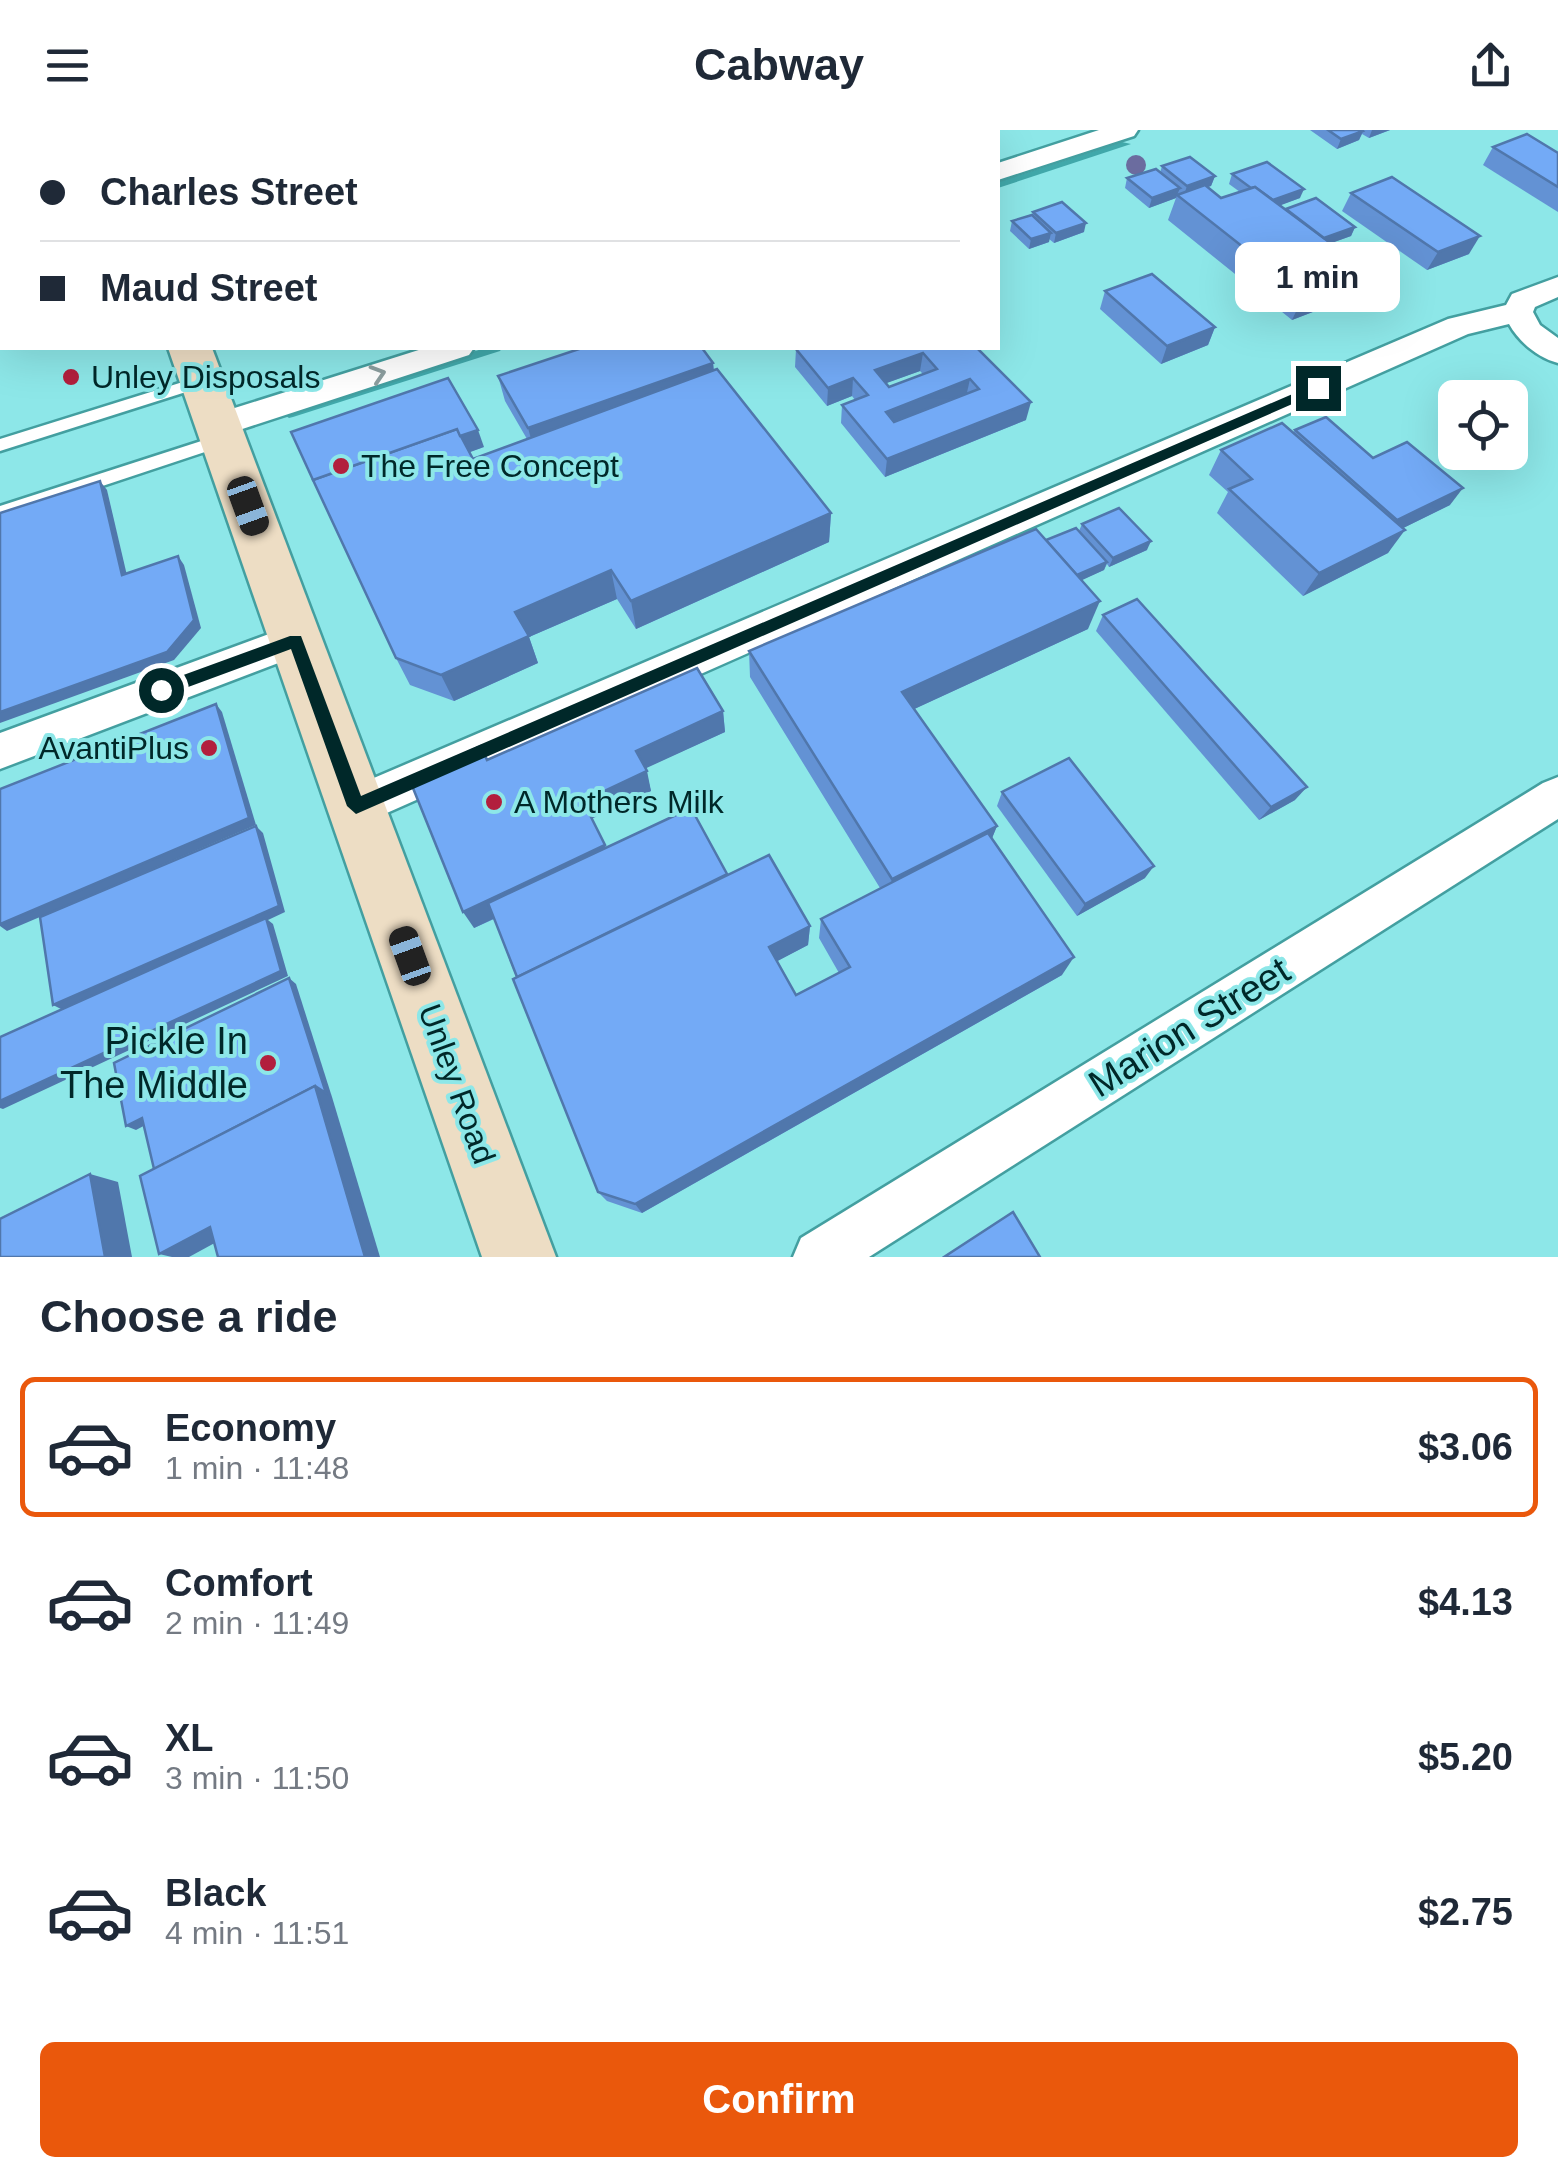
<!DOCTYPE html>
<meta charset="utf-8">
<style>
body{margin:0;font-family:Arial,sans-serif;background:#f2f2f3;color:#1f2937;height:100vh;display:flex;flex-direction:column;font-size:38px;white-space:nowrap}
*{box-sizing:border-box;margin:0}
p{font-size:32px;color:#747a83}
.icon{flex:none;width:55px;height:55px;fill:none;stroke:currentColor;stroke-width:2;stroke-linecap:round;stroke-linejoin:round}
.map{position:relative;height:1127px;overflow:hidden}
.drawer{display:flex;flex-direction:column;background:#fff;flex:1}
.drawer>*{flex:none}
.banner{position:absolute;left:0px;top:0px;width:1000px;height:220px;box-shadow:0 10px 40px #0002;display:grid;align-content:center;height:220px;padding:0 40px;background:#fff}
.tools{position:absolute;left:1438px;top:250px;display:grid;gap:20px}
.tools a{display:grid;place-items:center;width:90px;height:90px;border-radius:15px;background:#fff;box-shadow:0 10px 40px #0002;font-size:50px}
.end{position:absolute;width:45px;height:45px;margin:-22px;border:12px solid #002829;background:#fff;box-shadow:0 0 0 5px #fff}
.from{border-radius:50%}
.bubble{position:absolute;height:70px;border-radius:15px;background:#fff;box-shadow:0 10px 40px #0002;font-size:32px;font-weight:600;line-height:70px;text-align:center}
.car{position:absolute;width:30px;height:60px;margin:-30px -15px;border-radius:12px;box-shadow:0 0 8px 2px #0007;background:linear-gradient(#222 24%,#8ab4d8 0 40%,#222 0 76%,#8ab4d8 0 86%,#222 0)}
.banner b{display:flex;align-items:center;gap:35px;height:95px;font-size:38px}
.banner b+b{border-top:2px solid #e0e1e3}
.banner i{width:25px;height:25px;background:#1f2937}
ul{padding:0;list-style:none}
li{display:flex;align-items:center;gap:30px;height:140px;margin:0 20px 15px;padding:0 20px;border:5px solid transparent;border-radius:15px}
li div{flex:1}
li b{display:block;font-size:38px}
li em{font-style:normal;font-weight:600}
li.active{border-color:#ea580c}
li>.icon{width:90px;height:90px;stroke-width:1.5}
h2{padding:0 40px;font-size:45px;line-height:120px}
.action{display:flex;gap:20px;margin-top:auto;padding:20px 40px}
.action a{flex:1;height:115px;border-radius:15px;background:#ea580c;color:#fff;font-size:40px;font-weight:600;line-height:115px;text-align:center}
header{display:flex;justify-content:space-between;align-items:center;height:130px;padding:0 40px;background:#fff;font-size:45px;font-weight:600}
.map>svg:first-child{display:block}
</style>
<header><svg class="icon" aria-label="menu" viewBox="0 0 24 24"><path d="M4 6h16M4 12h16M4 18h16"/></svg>Cabway<svg class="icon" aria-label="share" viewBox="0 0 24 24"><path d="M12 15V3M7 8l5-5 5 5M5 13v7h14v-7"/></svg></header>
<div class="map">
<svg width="1558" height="1127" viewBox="0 0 1558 1127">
<rect width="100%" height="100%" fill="#8de7e8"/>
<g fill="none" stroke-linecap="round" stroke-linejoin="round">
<g fill="#41a8aa" fill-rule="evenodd">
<polygon points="1122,12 1131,14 998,58 998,52"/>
<polygon points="485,218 502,218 500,221 293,287 289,288 283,284 285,281"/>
</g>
<g stroke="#439fa0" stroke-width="5">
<g id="service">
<polygon points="202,246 208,247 208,255 0,321 0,309"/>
<polygon points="223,304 231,310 229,314 0,390 0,376"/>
</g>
</g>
<g stroke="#439fa0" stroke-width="5">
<g id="minor">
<polygon points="1099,0 1138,0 1134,6 998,50 998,33"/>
<path d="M1558,147V167L1535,177L1533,182L1540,195L1558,208V233C1538,228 1519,212 1509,194L1468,204L371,690L356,695L341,690L335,676L341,662L1448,189L1506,175L1512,164Z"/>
<polygon points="425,218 474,218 469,225 218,307 206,303 201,295 206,287"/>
<polygon points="296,494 310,499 315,510 310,521 0,639 0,603"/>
<polygon points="1558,647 1558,689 869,1127 793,1127 801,1108 1543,653"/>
</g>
</g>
<g stroke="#439fa0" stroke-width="5">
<g id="secondary">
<polygon points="93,0 129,0 130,2 94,2"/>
<polygon points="168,218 212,218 556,1127 482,1127"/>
</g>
</g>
<use href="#service" fill="#fff" fill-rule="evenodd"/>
<use href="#minor" fill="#fff" fill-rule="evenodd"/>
<use href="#secondary" fill="#edddc4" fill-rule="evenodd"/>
</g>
<circle fill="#6b6c9f" cx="1136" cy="35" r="10"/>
<g fill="#6392d4" fill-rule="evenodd">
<polygon points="1310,0 1390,0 1369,8 1362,4 1359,10 1337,19"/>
<polygon points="1493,17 1558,23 1558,82 1483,35"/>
<polygon points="1162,36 1215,46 1211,56 1207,57 1221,68 1240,62 1229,54 1232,44 1300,68 1280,75 1286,79 1355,97 1351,106 1331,113 1368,141 1354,166 1292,190 1168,90 1176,68 1149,78 1125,58 1127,48 1160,43"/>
<polygon points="1351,63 1469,124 1427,140 1342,81"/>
<polygon points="1033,82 1084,102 1054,113 1049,109 1049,112 1029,119 1010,101 1012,91 1032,85"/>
<polygon points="1105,161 1215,197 1208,215 1161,234 1100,179"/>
<path d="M977,218L1026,290L885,347L841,293L842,275L855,270L852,266L827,276L795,237L796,219ZM920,241L923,244L889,257L886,253Z"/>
<polygon points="713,233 714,240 831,383 829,412 636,499 617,469 529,507 538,533 454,571 410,555 396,528 313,350 484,317 469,322 473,329 527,309 505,271 498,246"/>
<polygon points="1295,300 1373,328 1450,375 1403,398 1388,423 1303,466 1217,383 1228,362 1209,345 1221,320 1293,303"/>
<polygon points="1082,394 1147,420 1109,437 1107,434 1104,440 1081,450 1088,499 914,579 997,696 992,708 1062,845 642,1083 607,1071 598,1062 494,789 474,798 488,630 723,581 725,602 645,638 651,661 592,688 606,718 727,745 810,796 808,815 777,831 796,865 839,843 819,808 821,789 880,758 750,547 749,521 1046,410 1079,401"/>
<polygon points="1103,485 1295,670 1259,690 1096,501"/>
<polygon points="1002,662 1145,748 1077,786 997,676"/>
</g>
<g fill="#5077ac">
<polygon points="1372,0 1390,0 1369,8"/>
<polygon points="1363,1 1359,10 1337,19 1341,9"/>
<polygon points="1215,46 1211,56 1184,65 1187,56"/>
<polygon points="1180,58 1176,68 1149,78 1152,68"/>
<polygon points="1304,59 1300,68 1265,81 1269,71"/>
<polygon points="1086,93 1084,102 1054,113 1056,103"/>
<polygon points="1355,97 1351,106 1315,119 1320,110"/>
<polygon points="1051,103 1049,112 1029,119 1031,109"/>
<polygon points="1480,106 1469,124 1427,140 1438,122"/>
<polygon points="1368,141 1354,166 1292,190 1304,165"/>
<polygon points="1215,197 1208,215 1161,234 1167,216"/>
<polygon points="923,223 920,241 873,258 875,240"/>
<polygon points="713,233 715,258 535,323 528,298"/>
<polygon points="853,248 852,266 827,276 828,258"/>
<polygon points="970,249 966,267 884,299 886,282"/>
<polygon points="1031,272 1026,290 885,347 887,329"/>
<polygon points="478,300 484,317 325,375 316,358"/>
<polygon points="100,351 107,360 129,454 122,445"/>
<polygon points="1463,358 1450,375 1385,407 1397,390"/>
<polygon points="831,383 829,412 636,499 631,471"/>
<polygon points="1405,400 1388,423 1303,466 1319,443"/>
<polygon points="1151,411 1147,420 1109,437 1113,428"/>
<polygon points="178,426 184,435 201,498 174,530 0,593 0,582"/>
<polygon points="1107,432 1104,440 1065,458 1068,449"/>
<polygon points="611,440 617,469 529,507 538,533 454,571 441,545 515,482"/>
<polygon points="1100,471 1088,499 897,587 902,562"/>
<polygon points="216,574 222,582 256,695 7,801 0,796 0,794"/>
<polygon points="723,581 725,602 640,641 636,621"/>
<polygon points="647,641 651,661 589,690 583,671"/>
<polygon points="1307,657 1295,670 1259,690 1271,677"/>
<polygon points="256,696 263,703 285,782 268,790 273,794 288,846 3,979 0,978 0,971 63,880 53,875"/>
<polygon points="997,696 988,718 887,770 892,749"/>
<polygon points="605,715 611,733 474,798 463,782"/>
<polygon points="1154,736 1145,748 1077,786 1085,774"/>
<polygon points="810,796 808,815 770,835 769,817"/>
<polygon points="1074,827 1062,845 642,1083 635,1074"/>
<polygon points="289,848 296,854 332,967 380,1127 365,1127 318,967"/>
<polygon points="142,988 151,992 136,1000 126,996"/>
<polygon points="90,1044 118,1052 132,1127 105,1127"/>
<polygon points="210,1097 233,1103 189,1127 172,1127 159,1124"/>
</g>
<g fill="#73aaf6" stroke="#5077ac" stroke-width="2.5" fill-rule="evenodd">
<polygon points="178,0 229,0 219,2 179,2"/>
<polygon points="229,0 311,0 312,2 219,2"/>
<polygon points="324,0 381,0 383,2 315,2"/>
<polygon points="759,0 806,0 808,2 751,2"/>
<polygon points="1328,0 1362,0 1363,1 1341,9"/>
<polygon points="1527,4 1558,23 1558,57 1493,17"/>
<polygon points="2,10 2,43 0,43 0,11"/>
<polygon points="1190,27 1215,46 1187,56 1162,36"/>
<polygon points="1267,32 1304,59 1273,70 1255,57 1251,58 1232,44"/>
<polygon points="1156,39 1180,58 1152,68 1127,48"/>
<polygon points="1392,47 1480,106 1438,122 1351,63"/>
<polygon points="1205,55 1221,68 1255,57 1368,141 1304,165 1177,65"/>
<polygon points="1316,68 1355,97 1324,108 1286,79"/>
<polygon points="1062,72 1086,93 1056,103 1033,82"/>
<polygon points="1032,85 1051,103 1031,109 1012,91"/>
<polygon points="0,105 2,105 2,157 0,158"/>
<polygon points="1152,144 1215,197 1167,216 1105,161"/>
<polygon points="582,218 702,218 713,233 528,298 498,246"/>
<path d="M801,218H977L1031,272L887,329L842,275L868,265L853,248L828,258L796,219ZM923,223L937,239L889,257L875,240ZM970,249L979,259L894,292L886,282Z"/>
<polygon points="717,239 831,383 631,471 611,440 515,482 529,506 441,545 396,528 313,350 457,299 473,329"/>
<polygon points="448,248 478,300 460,306 457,299 313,350 291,302"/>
<polygon points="1326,287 1373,328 1407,312 1463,358 1397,390 1295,300"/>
<polygon points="1282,293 1405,400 1319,443 1229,359 1252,349 1221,320"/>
<polygon points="100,351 122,445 178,426 194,490 167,522 0,582 0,383"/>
<polygon points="1119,378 1151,411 1113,428 1082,394"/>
<polygon points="1076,398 1107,432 1077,445 1046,410"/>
<polygon points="1036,399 1100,471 902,562 997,696 892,749 749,521"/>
<polygon points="1137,469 1307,657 1271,677 1103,485"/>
<polygon points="697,538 723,581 636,621 647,641 583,671 605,715 463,782 413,658 439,635 481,616 487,630"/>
<polygon points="216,574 249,688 0,794 0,659"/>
<polygon points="1069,628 1154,736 1085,774 1002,662"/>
<polygon points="691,678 727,744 517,847 488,773"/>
<polygon points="256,696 279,776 53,875 40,787"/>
<polygon points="988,703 1074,827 635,1074 598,1062 513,849 769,725 810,796 769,817 796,865 850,837 821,789"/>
<polygon points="266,788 281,841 0,971 0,907"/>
<polygon points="289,848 326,963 315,956 154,1039 142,988 126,996 114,933"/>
<polygon points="315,956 365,1127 218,1127 210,1097 159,1124 140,1046"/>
<polygon points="90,1044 105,1127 0,1127 0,1089"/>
<polygon points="1013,1082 1040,1127 944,1127"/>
</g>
<defs><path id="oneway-chevron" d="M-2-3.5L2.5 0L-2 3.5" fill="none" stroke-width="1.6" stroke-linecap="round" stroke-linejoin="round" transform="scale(2.5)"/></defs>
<use stroke="#8c9e9f" href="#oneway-chevron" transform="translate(378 244) rotate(-18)"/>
<polygon fill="#002829" points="1318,253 1324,258 1322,261 356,684 347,676 291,519 161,567 153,560 156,555 290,506 301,506 361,666"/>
<g fill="#b21f3d" stroke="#8de7e8" stroke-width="4">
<circle cx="71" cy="247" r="10"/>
<circle cx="341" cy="336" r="10"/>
<circle cx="209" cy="618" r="10"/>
<circle cx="494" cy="672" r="10"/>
<circle cx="268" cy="933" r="10"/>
</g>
<g text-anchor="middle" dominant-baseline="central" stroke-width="8" stroke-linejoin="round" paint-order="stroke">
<g font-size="32" fill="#002829" stroke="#8de7e8" text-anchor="start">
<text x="91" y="247">Unley Disposals</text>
<text x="361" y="336">The Free Concept</text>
<text x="189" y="618" text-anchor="end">AvantiPlus</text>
<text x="514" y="672">A Mothers Milk</text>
</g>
<g font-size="32" fill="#002829" stroke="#8de7e8">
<text transform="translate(457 954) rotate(70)">Unley Road</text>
</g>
<g font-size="38" fill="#002829" stroke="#8de7e8">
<text transform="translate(1189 897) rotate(-32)">Marion Street</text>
</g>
<g font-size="38" fill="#002829" stroke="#8de7e8" text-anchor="end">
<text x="248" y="911">Pickle In<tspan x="248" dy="44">The Middle</tspan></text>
</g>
</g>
</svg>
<div class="tools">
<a><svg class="icon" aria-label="locate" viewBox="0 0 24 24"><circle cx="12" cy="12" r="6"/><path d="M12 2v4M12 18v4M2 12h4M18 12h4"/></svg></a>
</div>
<i class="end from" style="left:161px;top:560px"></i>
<i class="end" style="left:1318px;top:258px"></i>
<div class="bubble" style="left:1235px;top:112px;width:165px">1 min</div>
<i class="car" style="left:248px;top:376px;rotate:160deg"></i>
<i class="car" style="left:410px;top:826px;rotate:340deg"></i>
<div class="banner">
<b><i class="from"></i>Charles Street</b>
<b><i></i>Maud Street</b>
</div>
</div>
<section class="drawer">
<h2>Choose a ride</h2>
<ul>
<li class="active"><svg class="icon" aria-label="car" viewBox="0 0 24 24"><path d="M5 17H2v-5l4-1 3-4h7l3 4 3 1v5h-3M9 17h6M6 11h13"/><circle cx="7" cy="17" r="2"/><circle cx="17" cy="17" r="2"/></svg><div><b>Economy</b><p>1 min · 11:48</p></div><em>$3.06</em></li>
<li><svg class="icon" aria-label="car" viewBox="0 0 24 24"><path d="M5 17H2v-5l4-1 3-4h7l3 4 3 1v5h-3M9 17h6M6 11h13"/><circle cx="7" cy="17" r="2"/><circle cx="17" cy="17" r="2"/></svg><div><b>Comfort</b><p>2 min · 11:49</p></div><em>$4.13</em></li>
<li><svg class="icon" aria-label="car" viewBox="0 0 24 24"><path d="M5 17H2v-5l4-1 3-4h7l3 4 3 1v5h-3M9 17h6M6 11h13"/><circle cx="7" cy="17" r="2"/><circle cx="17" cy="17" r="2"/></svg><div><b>XL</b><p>3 min · 11:50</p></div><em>$5.20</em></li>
<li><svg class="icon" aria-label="car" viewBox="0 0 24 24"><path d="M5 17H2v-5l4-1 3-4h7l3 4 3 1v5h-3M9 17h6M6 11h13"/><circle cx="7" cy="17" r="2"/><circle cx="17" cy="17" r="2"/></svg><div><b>Black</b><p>4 min · 11:51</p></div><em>$2.75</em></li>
</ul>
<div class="action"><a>Confirm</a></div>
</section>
